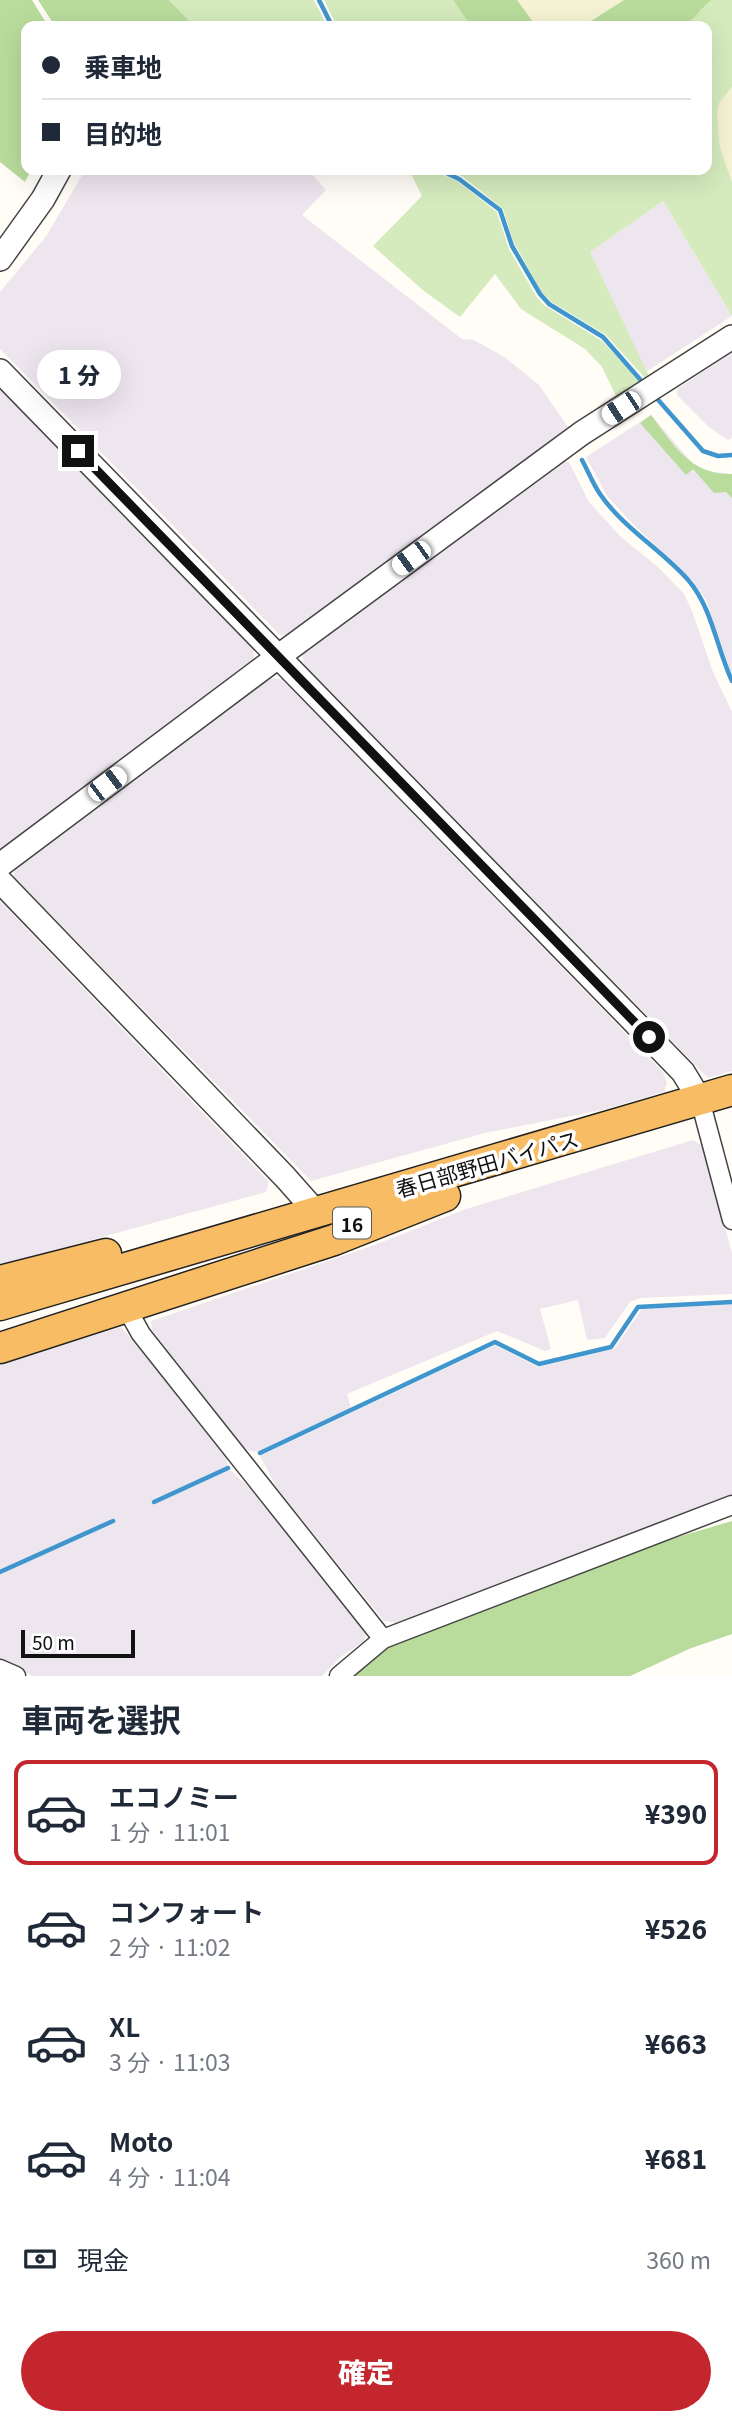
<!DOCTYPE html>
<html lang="ja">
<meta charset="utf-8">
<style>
body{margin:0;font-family:Georgia,"Noto Sans JP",serif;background:#f2f2f3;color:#1f2937;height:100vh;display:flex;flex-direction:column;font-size:26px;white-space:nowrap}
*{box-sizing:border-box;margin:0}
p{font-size:23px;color:#747a83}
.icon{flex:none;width:38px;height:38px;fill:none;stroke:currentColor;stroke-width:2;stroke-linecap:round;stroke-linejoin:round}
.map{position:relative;height:1676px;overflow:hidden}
.sheet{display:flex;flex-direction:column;background:#fff;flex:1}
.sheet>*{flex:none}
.top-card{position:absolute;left:21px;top:21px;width:691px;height:154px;border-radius:14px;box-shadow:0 7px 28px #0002;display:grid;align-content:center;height:154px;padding:0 21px;background:#fff}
.scale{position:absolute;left:21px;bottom:18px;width:114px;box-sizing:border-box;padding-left:7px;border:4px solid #111;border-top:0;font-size:19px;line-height:24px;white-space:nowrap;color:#111;-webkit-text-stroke:5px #fff;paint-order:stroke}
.end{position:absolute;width:32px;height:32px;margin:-16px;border:9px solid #111;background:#fff;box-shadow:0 0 0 4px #fff}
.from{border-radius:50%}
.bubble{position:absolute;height:49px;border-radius:24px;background:#fff;box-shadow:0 7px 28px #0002;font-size:23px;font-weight:800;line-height:49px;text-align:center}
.car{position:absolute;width:21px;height:42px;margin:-21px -10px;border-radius:9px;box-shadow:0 0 5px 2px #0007;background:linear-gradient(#fff 24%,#345 0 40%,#fff 0 76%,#345 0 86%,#fff 0)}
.top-card b{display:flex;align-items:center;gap:24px;height:66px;font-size:26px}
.top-card b+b{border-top:2px solid #e0e1e3}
.top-card i{width:18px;height:18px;background:#1f2937}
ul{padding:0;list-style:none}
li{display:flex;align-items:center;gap:21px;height:105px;margin:0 14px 10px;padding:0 7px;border:4px solid transparent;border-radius:14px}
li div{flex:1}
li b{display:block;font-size:26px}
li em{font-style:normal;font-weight:800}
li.active{border-color:#c4262e}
li>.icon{width:63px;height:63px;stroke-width:1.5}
h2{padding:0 21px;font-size:32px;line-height:84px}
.pay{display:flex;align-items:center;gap:18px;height:77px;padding:0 21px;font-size:26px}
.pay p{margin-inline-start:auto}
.primary-button{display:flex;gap:14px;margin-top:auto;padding:14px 21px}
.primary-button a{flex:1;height:80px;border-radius:42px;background:#c4262e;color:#fff;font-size:28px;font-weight:800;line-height:80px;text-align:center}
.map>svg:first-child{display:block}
</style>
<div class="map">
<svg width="732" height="1676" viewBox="0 0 732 1676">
<rect width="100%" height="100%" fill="#fffdf5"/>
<g fill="#eee6ef">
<polygon points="85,170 308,170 326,190 302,215 462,339 474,340 506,358 539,385 568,427 291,636 280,635 0,349 0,292 47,235"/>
<polygon points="663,201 732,316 646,372 590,252"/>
<polygon points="732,353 732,438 728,440 710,428 677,395 677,389"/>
<polygon points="0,389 253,649 255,663 0,853"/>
<polygon points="651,415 694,465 705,471 732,474 732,676 706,600 693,581 632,523 607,496 586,457"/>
<polygon points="561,460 569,462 589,502 621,537 658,567 684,594 692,611 713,672 732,712 732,1071 708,1078 304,664 302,652"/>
<polygon points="267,678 282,679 663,1072 667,1083 664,1092 602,1110 485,1133 311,1181 14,877 14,867"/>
<polygon points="0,901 269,1182 266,1192 0,1265"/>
<polygon points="693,1140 703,1146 732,1253 732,1294 640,1298 630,1302 605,1338 587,1340 578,1300 540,1309 551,1349 545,1351 497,1331 347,1394 351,1408 258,1452 246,1450 152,1330 151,1321 372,1246 466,1209"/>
<polygon points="732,1304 732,1498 403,1624 384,1621 277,1488 260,1456 495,1345 538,1367 614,1349 642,1309"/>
<polygon points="121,1327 228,1455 227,1464 230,1470 262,1499 366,1630 364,1641 342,1656 322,1676 33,1676 0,1661 0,1365"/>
</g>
<g fill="#f6f3d4">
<polygon points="517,0 624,0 583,26 536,26"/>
<polygon points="732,87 732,182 720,148 717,116 719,103"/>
</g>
<g fill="#d5ebbd">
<polygon points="169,0 314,0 327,26 194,26"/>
<polygon points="324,0 453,0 471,26 337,26"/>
<path d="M712,0H732V87L719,103L717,116L720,148L732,182V316L663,201L590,252L649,376L645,378L606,335L550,301L542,293L513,241L503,209L462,176L446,170H707V26H685C695,18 700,9 712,0Z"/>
<polygon points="409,170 432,170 457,181 497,212 509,249 536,296 544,305 602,341 641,382 617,398 602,367 585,349 521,309 495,274 460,317 424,291 373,246 422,196"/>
</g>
<g fill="#b9dc9c">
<polygon points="0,0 32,0 48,26 26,26 26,170 31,170 25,182 0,162"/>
<polygon points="38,0 169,0 194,26 55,26"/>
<polygon points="453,0 517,0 536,26 471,26"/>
<path d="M624,0H712C700,9 695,18 685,26H583Z"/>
<path d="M651,415C674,445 690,475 732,474V498L726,492L714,493L693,469L686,475L640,423Z"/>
<polygon points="732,1521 732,1634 689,1649 630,1676 353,1676 359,1652 604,1559"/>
</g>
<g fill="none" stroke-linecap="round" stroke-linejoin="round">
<g stroke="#3f96cf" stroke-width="4.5">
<polyline points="319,0 332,26"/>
<polyline points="440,170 459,179 500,210 512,246 540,294 549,304 603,337 645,385"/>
<polyline points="653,394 703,451 718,456 732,455"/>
<path d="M582,460C588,471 593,484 600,494C624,529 662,550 689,581C712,608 717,649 732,681"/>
<polyline points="260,1453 495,1342 539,1364 611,1347 638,1307 732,1302"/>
<polyline points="154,1502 228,1468"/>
<polyline points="0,1572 113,1521"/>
</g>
<g stroke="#444" stroke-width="21">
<g id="minor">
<polyline points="700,1100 732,1220"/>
<polyline points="127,1309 141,1334 383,1639"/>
<polyline points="0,1669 16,1676"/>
<polyline points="339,1676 383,1639 732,1505"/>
</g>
</g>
<g stroke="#444" stroke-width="26">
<g id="tertiary">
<polyline points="0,259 43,199 59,170"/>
<polyline points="0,371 683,1072 700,1100"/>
<polyline points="0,865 279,656 582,433 732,337"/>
<polyline points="0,881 285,1177 316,1212"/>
</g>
</g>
<g stroke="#222" stroke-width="33">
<g id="trunk">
<polyline points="0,1281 106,1254"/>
<polyline points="0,1305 732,1090"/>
<polyline points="0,1348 334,1240 445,1196"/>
</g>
</g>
<use href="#minor" stroke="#fff" stroke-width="18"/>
<use href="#tertiary" stroke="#fff" stroke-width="23"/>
<use href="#trunk" stroke="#f7bc64" stroke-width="30"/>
</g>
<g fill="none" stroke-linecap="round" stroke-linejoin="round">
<polyline stroke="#111" stroke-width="9" points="78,451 649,1037"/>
</g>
<g text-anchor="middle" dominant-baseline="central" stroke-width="7" stroke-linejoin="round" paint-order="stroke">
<rect fill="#fff" stroke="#585858" stroke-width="2" x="333" y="1207.5" width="38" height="31" rx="5"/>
<g font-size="19" font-weight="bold" fill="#111">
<text x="352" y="1223">16</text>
</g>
<g font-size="21" fill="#111" stroke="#fff">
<text transform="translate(487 1163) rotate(-16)">春日部野田バイパス</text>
</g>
</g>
</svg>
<div class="scale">50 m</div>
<i class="end from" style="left:649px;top:1037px"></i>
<i class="end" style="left:78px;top:451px"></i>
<div class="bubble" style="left:37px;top:350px;width:84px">1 分</div>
<i class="car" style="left:621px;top:408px;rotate:237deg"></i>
<i class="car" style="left:411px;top:558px;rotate:234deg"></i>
<i class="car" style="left:107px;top:784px;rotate:53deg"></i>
<div class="top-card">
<b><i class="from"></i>乗車地</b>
<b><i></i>目的地</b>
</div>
</div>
<section class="sheet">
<h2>車両を選択</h2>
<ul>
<li class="active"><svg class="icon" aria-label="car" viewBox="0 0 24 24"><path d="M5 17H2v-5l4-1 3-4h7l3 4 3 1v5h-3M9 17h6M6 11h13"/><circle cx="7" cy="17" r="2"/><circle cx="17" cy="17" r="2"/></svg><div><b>エコノミー</b><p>1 分 · 11:01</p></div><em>¥390</em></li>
<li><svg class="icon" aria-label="car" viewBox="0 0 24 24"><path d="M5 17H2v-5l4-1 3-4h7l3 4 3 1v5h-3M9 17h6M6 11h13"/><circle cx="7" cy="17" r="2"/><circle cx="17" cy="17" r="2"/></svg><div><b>コンフォート</b><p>2 分 · 11:02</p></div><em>¥526</em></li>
<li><svg class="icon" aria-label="car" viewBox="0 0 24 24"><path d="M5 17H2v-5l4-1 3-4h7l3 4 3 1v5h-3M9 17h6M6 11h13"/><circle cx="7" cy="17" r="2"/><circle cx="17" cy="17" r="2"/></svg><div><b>XL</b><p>3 分 · 11:03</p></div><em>¥663</em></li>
<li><svg class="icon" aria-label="car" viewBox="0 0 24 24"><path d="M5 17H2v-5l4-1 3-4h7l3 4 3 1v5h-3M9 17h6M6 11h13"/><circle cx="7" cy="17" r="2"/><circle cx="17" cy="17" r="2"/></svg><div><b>Moto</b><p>4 分 · 11:04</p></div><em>¥681</em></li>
</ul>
<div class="pay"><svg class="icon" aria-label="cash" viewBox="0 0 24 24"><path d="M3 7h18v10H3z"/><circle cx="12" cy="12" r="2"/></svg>現金<p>360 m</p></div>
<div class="primary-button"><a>確定</a></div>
</section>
